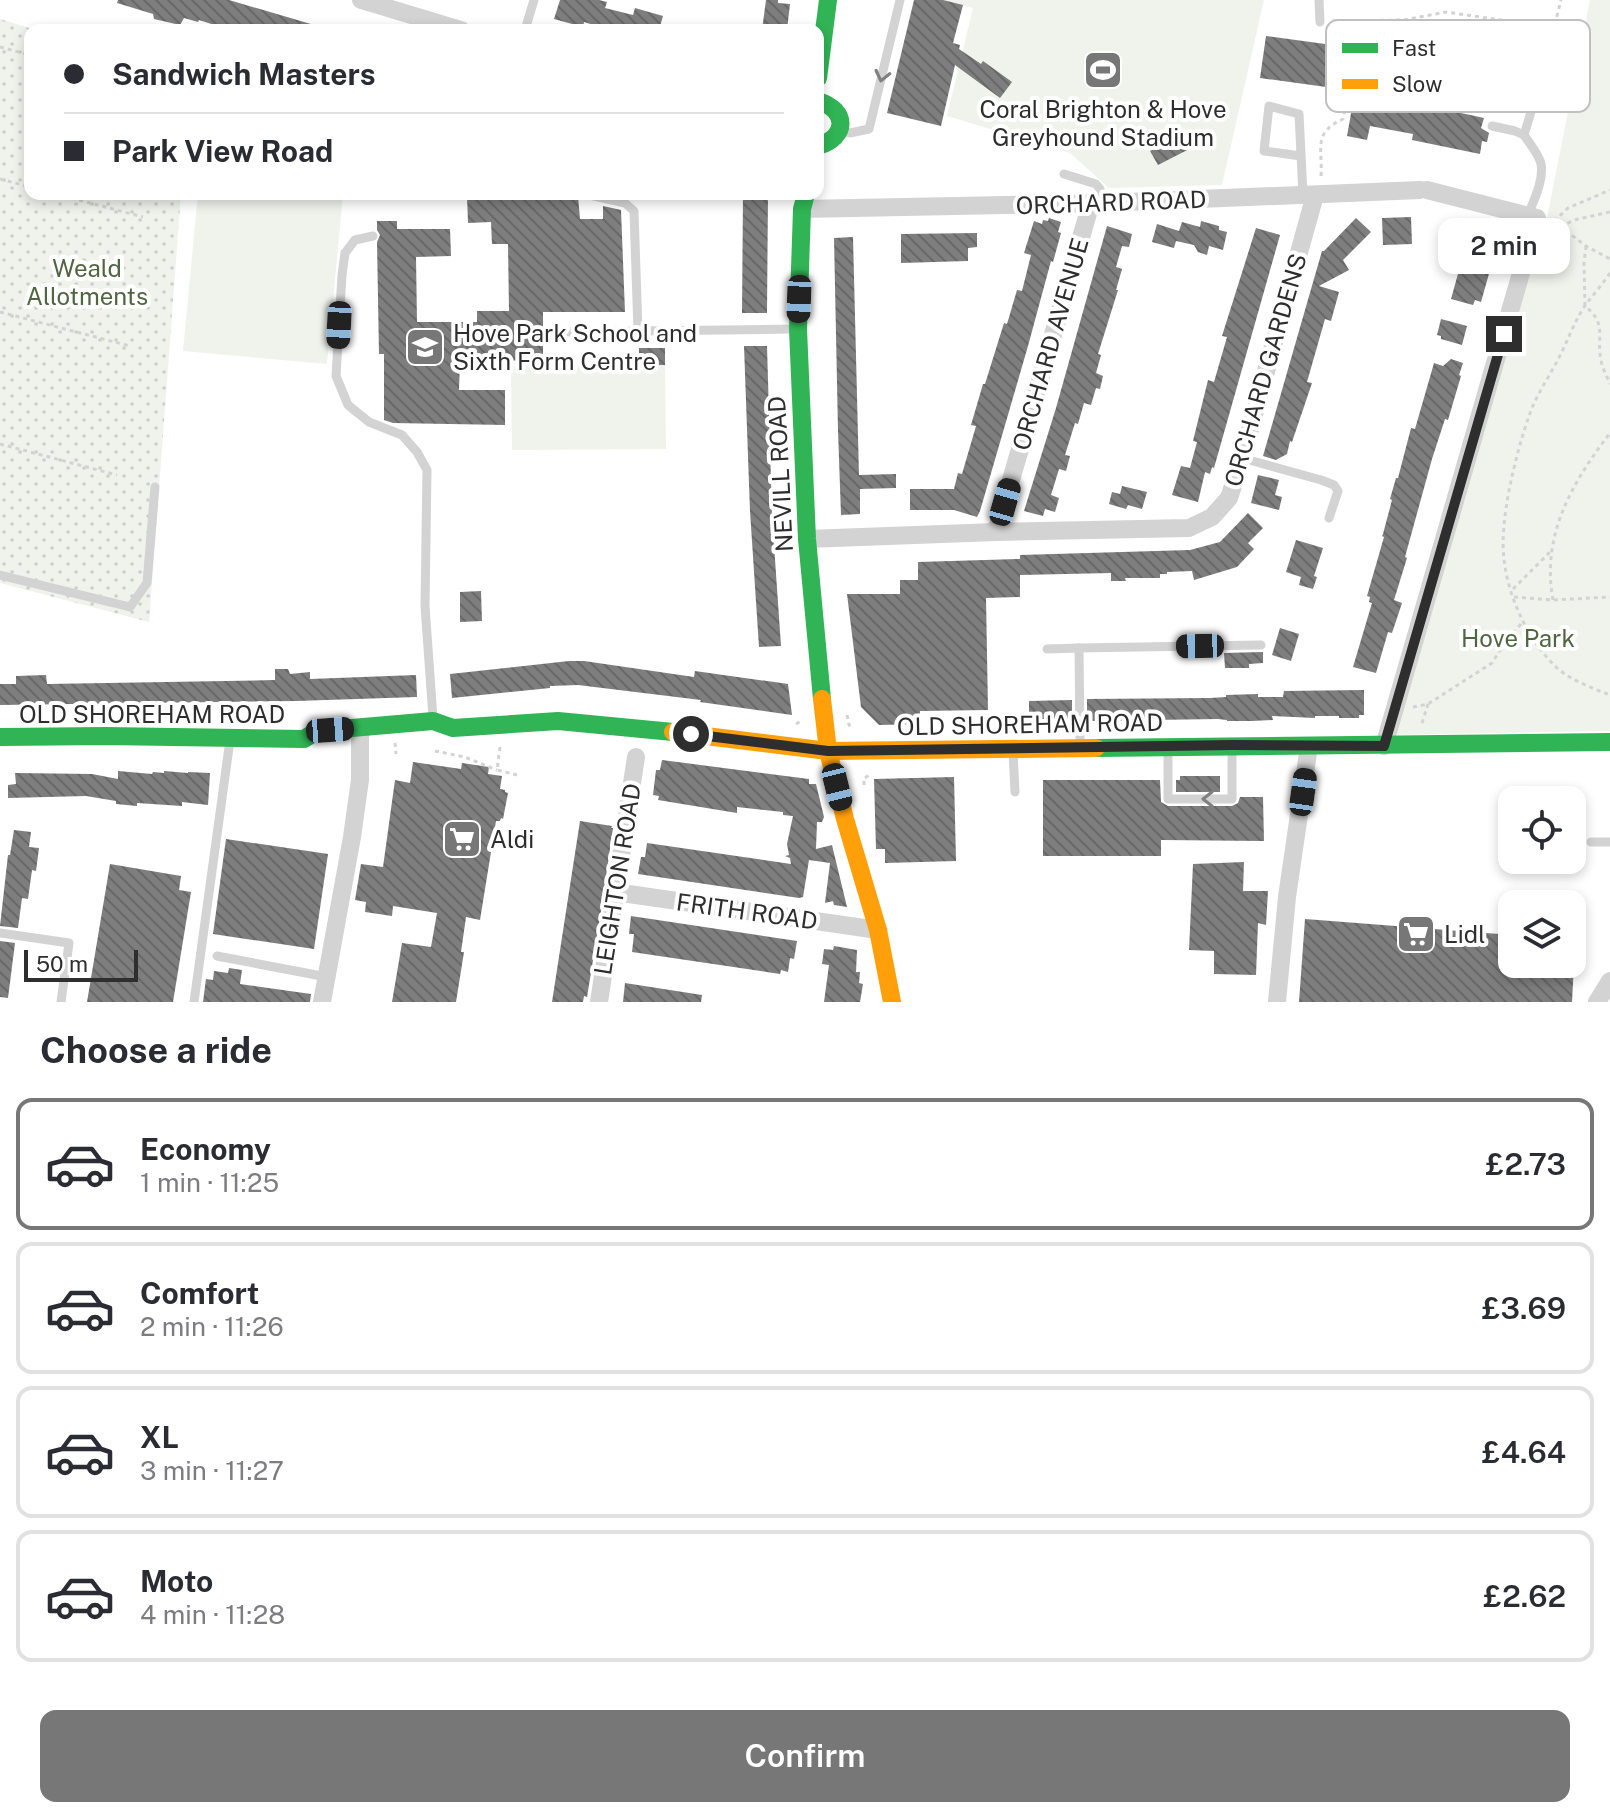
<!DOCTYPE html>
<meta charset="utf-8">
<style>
body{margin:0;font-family:"Public Sans",sans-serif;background:#f2f2f3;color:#2b2b33;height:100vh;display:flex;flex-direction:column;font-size:30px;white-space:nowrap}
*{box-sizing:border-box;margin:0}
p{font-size:26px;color:#7c7c81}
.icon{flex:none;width:44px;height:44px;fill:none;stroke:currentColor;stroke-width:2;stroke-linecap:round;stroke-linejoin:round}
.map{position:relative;height:1002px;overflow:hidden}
.drawer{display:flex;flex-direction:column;background:#fff;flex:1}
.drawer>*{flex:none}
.banner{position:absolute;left:24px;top:24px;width:800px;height:176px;border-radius:16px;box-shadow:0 4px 12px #0003;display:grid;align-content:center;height:176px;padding:0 40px;background:#fff}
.controls{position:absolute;left:1498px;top:786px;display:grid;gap:16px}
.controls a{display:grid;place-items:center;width:88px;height:88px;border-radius:16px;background:#fff;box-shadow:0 4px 12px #0003;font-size:40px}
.scale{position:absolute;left:24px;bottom:20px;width:114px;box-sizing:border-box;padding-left:8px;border:4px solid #2e2e2e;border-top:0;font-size:22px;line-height:28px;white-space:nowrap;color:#2e2e2e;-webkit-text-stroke:6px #fff;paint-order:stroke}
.end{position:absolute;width:36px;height:36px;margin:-18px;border:10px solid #2e2e2e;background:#fff;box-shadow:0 0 0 4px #fff}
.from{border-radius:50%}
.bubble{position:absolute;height:56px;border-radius:16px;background:#fff;box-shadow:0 4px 12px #0003;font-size:26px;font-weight:600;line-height:56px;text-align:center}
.car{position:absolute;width:24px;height:48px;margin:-24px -12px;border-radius:10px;box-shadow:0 0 6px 2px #0007;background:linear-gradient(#222 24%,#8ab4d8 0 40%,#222 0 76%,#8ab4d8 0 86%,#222 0)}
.banner b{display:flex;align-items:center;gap:28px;height:76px;font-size:30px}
.banner b+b{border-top:2px solid #e1e1e2}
.banner i{width:20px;height:20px;background:#2b2b33}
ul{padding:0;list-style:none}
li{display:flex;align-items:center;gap:24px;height:132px;margin:0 16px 12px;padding:0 24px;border:4px solid #e1e1e2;border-radius:16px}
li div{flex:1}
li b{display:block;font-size:30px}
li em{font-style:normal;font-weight:600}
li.current{border-color:#777}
li>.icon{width:72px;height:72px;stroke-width:1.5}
h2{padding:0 40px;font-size:36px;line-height:96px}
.button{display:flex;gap:16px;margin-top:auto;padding:16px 40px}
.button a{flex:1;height:92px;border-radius:16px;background:#777;color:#fff;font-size:32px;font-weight:600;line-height:92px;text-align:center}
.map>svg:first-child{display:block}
</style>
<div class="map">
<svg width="1610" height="1002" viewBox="0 0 1610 1002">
<defs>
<pattern id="garden-dots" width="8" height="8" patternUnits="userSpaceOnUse" patternTransform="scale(2)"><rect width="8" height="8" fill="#f0f3ec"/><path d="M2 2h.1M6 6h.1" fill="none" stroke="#ced1cb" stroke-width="1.8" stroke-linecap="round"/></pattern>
<pattern id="building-back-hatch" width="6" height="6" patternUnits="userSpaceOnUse" patternTransform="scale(2)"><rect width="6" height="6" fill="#7e7e7e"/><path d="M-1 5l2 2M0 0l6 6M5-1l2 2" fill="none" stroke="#686868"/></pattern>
</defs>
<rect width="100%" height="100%" fill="#fff"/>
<g fill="#f0f3ec">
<polygon points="943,0 1264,0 1222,185 1109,188 1070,153 947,116 973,8"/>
<polygon points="1590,0 1610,0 1610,731 1393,735 1548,213"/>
<polygon points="198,194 343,194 327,364 183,351"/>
<polygon points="665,365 666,449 512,450 511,366"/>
</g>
<polygon fill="url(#garden-dots)" points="0,19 36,30 30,30 30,194 181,194 149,622 0,583"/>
<g fill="url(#building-back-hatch)">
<polygon points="118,0 229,0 321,27 321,30 230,30 199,20 198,22 184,18 180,25 154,19 153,14 117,3"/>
<polygon points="560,0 599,0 607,2 605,8 633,15 635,8 663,16 659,30 610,30 584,22 583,27 554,19"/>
<polygon points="766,0 778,0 778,3 790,4 787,30 762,30"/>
<polygon points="914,0 943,0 963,5 953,43 960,45 959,49 981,64 983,61 1012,82 1000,98 955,65 941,126 887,113"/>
<polygon points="1428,31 1554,56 1552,67 1562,69 1558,85 1550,84 1548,94 1430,76 1424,105 1484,118 1481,128 1489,133 1487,142 1482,141 1480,154 1412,140 1413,134 1370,126 1367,140 1347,136 1355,91 1260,78 1266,36 1362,49 1363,46 1402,53 1406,36 1426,40"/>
<polygon points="1194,129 1201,143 1158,165 1150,151"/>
<polygon points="743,194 768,194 767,313 742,313"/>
<polygon points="467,196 578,196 580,219 603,219 603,206 621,210 625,312 543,312 543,361 460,360 459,390 505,390 505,425 393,423 384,420 384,354 379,354 377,242 380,235 377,230 377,221 397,221 397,229 450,229 451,256 416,257 417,322 477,322 477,311 509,311 508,244 492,244 491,222 468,223"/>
<polygon points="1411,217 1412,244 1383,245 1382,218"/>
<polygon points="1049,218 1061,222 1058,232 1061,233 1053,262 1051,261 1028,346 980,511 977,517 954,510 910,510 910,489 954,489 958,473 962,474 976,426 971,425 983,384 985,384 1004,323 1007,324 1017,290 1022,291 1031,255 1024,253 1034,221 1042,224 1043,220 1048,221"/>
<polygon points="1356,218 1371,232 1343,260 1349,270 1319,286 1339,292 1331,321 1325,319 1307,382 1312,383 1292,442 1290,441 1287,454 1276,460 1263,456 1322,251 1324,251"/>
<polygon points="1201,221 1219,226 1219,230 1227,232 1223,250 1209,246 1207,255 1198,252 1194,245 1176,241 1174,248 1152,242 1157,224 1179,231 1182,222 1200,227"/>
<polygon points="1107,226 1132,234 1129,247 1122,246 1116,267 1122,269 1116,290 1118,290 1098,354 1101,355 1096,373 1103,376 1100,389 1096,388 1091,405 1084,403 1078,424 1075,423 1065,455 1070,456 1066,471 1059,469 1051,495 1059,498 1055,512 1045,509 1043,516 1024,511 1056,408"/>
<polygon points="1256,228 1280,235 1214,468 1212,467 1210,474 1205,472 1198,502 1172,495 1181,466 1190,468 1197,442 1193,441 1208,380 1214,382 1227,337 1222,336"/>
<polygon points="1480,229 1503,235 1495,264 1492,263 1481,302 1475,300 1473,305 1451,299 1461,263 1467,265 1472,243 1476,244"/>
<polygon points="977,233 977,247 968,248 968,261 901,263 901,234"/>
<polygon points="853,237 859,475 896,474 896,488 860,489 860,514 841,515 838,430 834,238"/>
<polygon points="1441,319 1467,326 1462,345 1441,339 1441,336 1437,335"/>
<polygon points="744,346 767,346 772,516 781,646 759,647 750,511"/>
<rect x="639" y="348" width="26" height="17"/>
<polygon points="1451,359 1463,363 1459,375 1461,376 1448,420 1445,419 1432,459 1405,557 1407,558 1394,600 1402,603 1392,633 1388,632 1376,673 1353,667 1372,603 1369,602 1370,597 1367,596 1384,537 1382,536 1383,534 1392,500 1390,499 1396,478 1398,478 1411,428 1415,429 1434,363 1443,366"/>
<polygon points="1258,475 1279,480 1275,495 1282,497 1279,510 1251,503"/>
<polygon points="1122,486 1147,492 1142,509 1128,505 1126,509 1109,504 1112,492 1120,494"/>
<polygon points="1248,513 1263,528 1248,543 1254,549 1237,567 1194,580 1192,571 1167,572 1167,574 1160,574 1160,578 1125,578 1126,581 1111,581 1111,573 1020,575 1020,597 986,598 988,710 920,711 920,724 879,725 861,707 847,594 900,594 900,580 918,580 918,562 1020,559 1020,555 1190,550 1220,542"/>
<polygon points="1296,540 1323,548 1314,576 1317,577 1313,589 1299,585 1301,577 1286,572"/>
<polygon points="481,591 482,621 460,622 460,592"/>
<polygon points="1280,628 1299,634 1291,661 1272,655"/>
<polygon points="1263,652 1263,663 1249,664 1249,668 1225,668 1224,653"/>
<polygon points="569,661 584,661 694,677 695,671 788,684 792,715 700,702 701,700 578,685 550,686 550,688 452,698 450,674"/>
<polygon points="275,669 288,669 290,674 310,672 310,679 416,675 417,697 296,701 0,705 0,684 16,684 16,676 46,675 47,684 226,681 275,680"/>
<polygon points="1364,690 1364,715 1359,715 1359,718 1339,718 1339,716 1315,716 1315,718 1272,716 1273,720 1252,721 1227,721 1227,720 1218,719 1087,721 1087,699 1210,698 1226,697 1226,695 1258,694 1258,697 1283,697 1284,691"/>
<polygon points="1072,700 1072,719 1029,720 1029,701"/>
<polygon points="662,760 809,779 809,784 816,784 824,817 822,822 817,822 816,849 832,845 847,907 834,905 833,901 825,903 830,863 809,860 803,897 799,898 638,874 641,857 645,857 647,843 791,864 790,858 785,856 789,855 787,844 793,816 783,815 783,812 737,807 737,813 658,800 659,796 653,795 656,770 660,770"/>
<polygon points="413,762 461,769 462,763 489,767 488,774 502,776 500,789 505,790 505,792 508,793 503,819 501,818 500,821 496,821 480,920 466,917 461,952 464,952 456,1002 392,1002 402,943 431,947 437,913 393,906 392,916 365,912 366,902 355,900 361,864 383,867 395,780 410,783"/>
<polygon points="118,771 152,774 153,772 164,773 164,771 188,773 188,772 210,773 208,805 182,802 182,806 137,803 137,806 116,804 116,801 86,796 8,798 8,785 16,784 15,773 92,774 118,779"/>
<polygon points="1180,776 1220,776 1220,792 1176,792 1176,780 1180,780"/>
<polygon points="954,777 956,861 885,863 885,849 876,849 874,779"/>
<polygon points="1043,780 1160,780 1161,802 1168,806 1232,806 1238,803 1240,797 1263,797 1264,841 1161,840 1161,856 1043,856"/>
<polygon points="580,821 612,826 611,828 613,828 601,911 587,997 584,996 583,1002 552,1002"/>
<polygon points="14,830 31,832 29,847 39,848 36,871 32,870 28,899 22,898 18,928 0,926 8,855 10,855"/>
<polygon points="226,839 328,854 314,949 213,934"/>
<polygon points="1244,862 1243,891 1268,891 1266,925 1258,923 1256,975 1214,974 1214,951 1189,950 1193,864"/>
<polygon points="110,864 181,876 179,890 191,892 173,1002 87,1002"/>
<polygon points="631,916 797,941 794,959 790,958 788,972 781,970 780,974 632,952 634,934 629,934"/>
<polygon points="1305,919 1512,935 1512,964 1574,964 1572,1002 1299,1002"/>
<polygon points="0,941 15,943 8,998 0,997"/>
<polygon points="834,946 857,950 856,972 860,972 859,983 863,984 860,1002 824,1002 829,965 822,964 824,949 833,950"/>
<polygon points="229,968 242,970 240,984 311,994 310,1002 203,1002 206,979 213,980 214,971 228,973"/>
<polygon points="625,983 702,995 701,1002 623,1002"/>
</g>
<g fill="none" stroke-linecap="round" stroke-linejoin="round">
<g stroke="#d3d3d3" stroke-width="3" stroke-dasharray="4 4" stroke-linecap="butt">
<polyline points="1332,21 1404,20 1446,12 1528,24 1555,24 1561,0"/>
<polyline points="0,47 30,55"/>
<path d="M1321,176C1323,149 1312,133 1343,119L1356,47"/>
<polyline points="0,179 30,187"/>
<polyline points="56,194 143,217"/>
<polyline points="1553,221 1586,246 1610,259"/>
<polyline points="1554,221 1568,208 1610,190"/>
<polyline points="1560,226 1578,219 1610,212"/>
<path d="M1586,246L1584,263L1585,306C1608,325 1596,336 1601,360C1602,368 1607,376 1610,384"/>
<path d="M1610,273C1602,285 1592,296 1584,307C1572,326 1565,348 1554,367C1545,383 1535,398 1529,416C1516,453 1499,521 1504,559C1508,597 1528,640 1556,667C1570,680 1592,688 1610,695"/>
<polyline points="0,312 130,346"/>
<polyline points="0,444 117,475"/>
<polyline points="1513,589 1550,552"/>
<polyline points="1514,597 1553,600 1610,597"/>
<path d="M1553,600C1541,535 1572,483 1610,433"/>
<polyline points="1413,707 1428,704 1492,663 1508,638 1522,623"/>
<polyline points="847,715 849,725 852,728"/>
<polyline points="1422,723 1428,704"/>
<polyline points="796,724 803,720"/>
<polyline points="395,743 396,754"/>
<polyline points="500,747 497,770 517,775"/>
<polyline points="435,751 465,757 497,770"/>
<polyline points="864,785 864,778 870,775"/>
</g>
<g stroke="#d3d3d3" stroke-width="9">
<polyline points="1319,0 1320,22"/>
<polyline points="525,30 534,0"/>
<polyline points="1492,126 1515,131 1524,135"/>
<polyline points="842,131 850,133 869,129 900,0"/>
<polyline points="1301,156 1264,151 1269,106 1299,114 1303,195"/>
<polyline points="1064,174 1096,184 1100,189 1102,203"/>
<polyline points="585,194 625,203 634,211 638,331"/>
<path d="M1528,215C1534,200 1544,180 1541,164C1539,154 1529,143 1524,135L1534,102"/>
<polyline points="373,236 355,240 345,253 342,275 336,376 348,405 369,422 402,435 417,452 427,470 425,606 433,718"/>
<polyline points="561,332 794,329"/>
<polyline points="1242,458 1321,480 1334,485 1338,491 1329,518"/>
<polyline points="0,575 130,607 147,583 155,487"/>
<polyline points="1047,649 1079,648"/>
<polyline points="1080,743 1079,648 1261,645"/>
<polyline points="1013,752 1015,792"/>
<polyline points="1168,752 1168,799 1232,799 1232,748"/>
<polyline points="1591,842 1610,842"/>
<polyline points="0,933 69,943 61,1002"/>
<polyline points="217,956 327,977"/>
<polyline points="194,1002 230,740"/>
</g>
<g stroke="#d3d3d3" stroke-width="18">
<polyline points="361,0 461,30"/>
<polyline points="802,209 1102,203 1420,190"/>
<polyline points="996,532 1091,203"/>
<polyline points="807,539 996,532 1189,528 1212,517 1229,498 1242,458 1315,195"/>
<polyline points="1384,746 1537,218 1427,190"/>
<polyline points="615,892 878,930"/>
<polyline points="322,1002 352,837 360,780 360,728"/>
<polyline points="599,1002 636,757"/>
<polyline points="1277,1002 1287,897 1309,746"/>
<polyline points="1597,1002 1610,981"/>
</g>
<g stroke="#30b455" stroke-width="18">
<polyline points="818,78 828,0"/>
<path d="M818,101C848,110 848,137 818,146"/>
<polyline points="806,194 802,209 798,329 807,539 822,699"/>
<polyline points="0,737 106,736 304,739 317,731 433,721 453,728 558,721 673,732"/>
<polyline points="1096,748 1610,742"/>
</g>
<g stroke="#ff9f0a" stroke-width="18">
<polyline points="822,699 828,751 845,819 878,930 892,1002"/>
<polyline points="673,732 828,751 1096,748"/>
</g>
</g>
<defs><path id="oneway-chevron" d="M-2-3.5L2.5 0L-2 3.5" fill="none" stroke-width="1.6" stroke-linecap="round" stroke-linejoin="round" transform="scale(2)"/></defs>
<g stroke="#808080">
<use href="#oneway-chevron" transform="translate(882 76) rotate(103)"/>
<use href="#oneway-chevron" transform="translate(1208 799) rotate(-180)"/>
</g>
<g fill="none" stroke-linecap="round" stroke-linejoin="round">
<polyline stroke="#2e2e2e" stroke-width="10" points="691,734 828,751 1232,745 1384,746 1504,334"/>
</g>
<defs>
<g id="stadium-square" transform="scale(2)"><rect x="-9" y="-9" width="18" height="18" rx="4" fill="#777" stroke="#fff"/><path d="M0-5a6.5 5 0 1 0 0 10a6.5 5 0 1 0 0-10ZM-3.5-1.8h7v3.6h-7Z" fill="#fff"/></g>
<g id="school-square" transform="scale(2)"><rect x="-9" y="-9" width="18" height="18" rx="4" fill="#777" stroke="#fff"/><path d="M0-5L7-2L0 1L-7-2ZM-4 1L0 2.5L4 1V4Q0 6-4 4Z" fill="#fff"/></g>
<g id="supermarket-square" transform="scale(2)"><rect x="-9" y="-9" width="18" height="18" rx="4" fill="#777" stroke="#fff"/><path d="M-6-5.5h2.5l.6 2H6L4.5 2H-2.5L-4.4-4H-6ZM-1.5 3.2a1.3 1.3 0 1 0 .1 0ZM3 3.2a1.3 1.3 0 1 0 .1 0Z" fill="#fff"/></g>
</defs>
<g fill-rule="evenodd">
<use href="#stadium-square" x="1103" y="70"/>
<use href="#school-square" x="425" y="347"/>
<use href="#supermarket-square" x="462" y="839"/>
<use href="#supermarket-square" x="1416" y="934"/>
</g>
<g text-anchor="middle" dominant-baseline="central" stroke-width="8" stroke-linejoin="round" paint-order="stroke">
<g font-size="24" fill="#2e2e2e" stroke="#fff" text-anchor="start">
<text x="1103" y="109" text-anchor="middle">Coral Brighton &amp; Hove<tspan x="1103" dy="28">Greyhound Stadium</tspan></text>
<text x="453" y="333">Hove Park School and<tspan x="453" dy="28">Sixth Form Centre</tspan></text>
<text x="490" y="839">Aldi</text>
<text x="1444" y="934">Lidl</text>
</g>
<g font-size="24" fill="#2e2e2e" stroke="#fff">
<text transform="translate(1111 202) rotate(-2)">ORCHARD ROAD</text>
<text transform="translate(1050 344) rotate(-74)">ORCHARD AVENUE</text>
<text transform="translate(1265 370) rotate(-74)">ORCHARD GARDENS</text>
<text transform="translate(780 474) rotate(-93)">NEVILL ROAD</text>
<text x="152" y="714">OLD SHOREHAM ROAD</text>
<text transform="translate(1030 724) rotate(-1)">OLD SHOREHAM ROAD</text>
<text transform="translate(617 879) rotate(-81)">LEIGHTON ROAD</text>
<text transform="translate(747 911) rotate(8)">FRITH ROAD</text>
</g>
<g font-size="24" fill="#506640" stroke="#fff">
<text x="87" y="268">Weald<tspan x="87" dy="28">Allotments</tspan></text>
<text x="1518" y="638">Hove Park</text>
</g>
</g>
<rect x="1326" y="20" width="264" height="92" rx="12" fill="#fff" stroke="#c0c0c0" stroke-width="2"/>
<rect x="1342" y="43" width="36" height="10" fill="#30b455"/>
<rect x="1342" y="79" width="36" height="10" fill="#ff9f0a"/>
<g font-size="22" fill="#2e2e2e">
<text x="1392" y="56">Fast</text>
<text x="1392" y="92">Slow</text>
</g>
</svg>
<div class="controls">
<a><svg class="icon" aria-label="locate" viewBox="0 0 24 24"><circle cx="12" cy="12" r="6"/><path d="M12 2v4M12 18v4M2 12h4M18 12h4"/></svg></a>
<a><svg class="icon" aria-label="layers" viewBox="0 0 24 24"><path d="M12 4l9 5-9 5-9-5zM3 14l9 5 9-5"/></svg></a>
</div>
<div class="scale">50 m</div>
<i class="end from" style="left:691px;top:734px"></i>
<i class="end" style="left:1504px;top:334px"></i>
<div class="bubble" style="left:1438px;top:218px;width:132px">2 min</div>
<i class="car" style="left:799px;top:299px;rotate:182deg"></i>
<i class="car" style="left:339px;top:325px;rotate:183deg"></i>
<i class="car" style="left:1005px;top:502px;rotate:16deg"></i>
<i class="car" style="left:1200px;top:646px;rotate:269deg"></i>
<i class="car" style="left:330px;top:730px;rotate:86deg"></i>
<i class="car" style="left:837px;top:787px;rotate:166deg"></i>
<i class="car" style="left:1303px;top:792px;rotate:8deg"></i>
<div class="banner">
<b><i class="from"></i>Sandwich Masters</b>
<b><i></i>Park View Road</b>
</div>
</div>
<section class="drawer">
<h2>Choose a ride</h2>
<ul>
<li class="current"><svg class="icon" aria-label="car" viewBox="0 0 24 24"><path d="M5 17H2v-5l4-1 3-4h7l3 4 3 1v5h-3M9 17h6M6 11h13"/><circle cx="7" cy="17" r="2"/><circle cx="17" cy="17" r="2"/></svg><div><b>Economy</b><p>1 min · 11:25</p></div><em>£2.73</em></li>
<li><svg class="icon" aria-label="car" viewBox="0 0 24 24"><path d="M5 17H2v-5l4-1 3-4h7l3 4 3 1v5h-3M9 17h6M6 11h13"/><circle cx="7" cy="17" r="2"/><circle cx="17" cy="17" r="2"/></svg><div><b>Comfort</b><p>2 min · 11:26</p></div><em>£3.69</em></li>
<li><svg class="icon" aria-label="car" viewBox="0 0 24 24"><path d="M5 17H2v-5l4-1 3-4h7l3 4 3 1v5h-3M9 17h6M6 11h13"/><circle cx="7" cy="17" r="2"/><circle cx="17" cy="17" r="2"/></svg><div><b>XL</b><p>3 min · 11:27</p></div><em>£4.64</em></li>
<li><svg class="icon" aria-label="car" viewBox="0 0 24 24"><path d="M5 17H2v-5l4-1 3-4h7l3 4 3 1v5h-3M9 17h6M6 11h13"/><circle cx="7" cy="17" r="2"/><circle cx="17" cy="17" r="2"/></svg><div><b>Moto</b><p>4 min · 11:28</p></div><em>£2.62</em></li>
</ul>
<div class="button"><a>Confirm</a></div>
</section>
